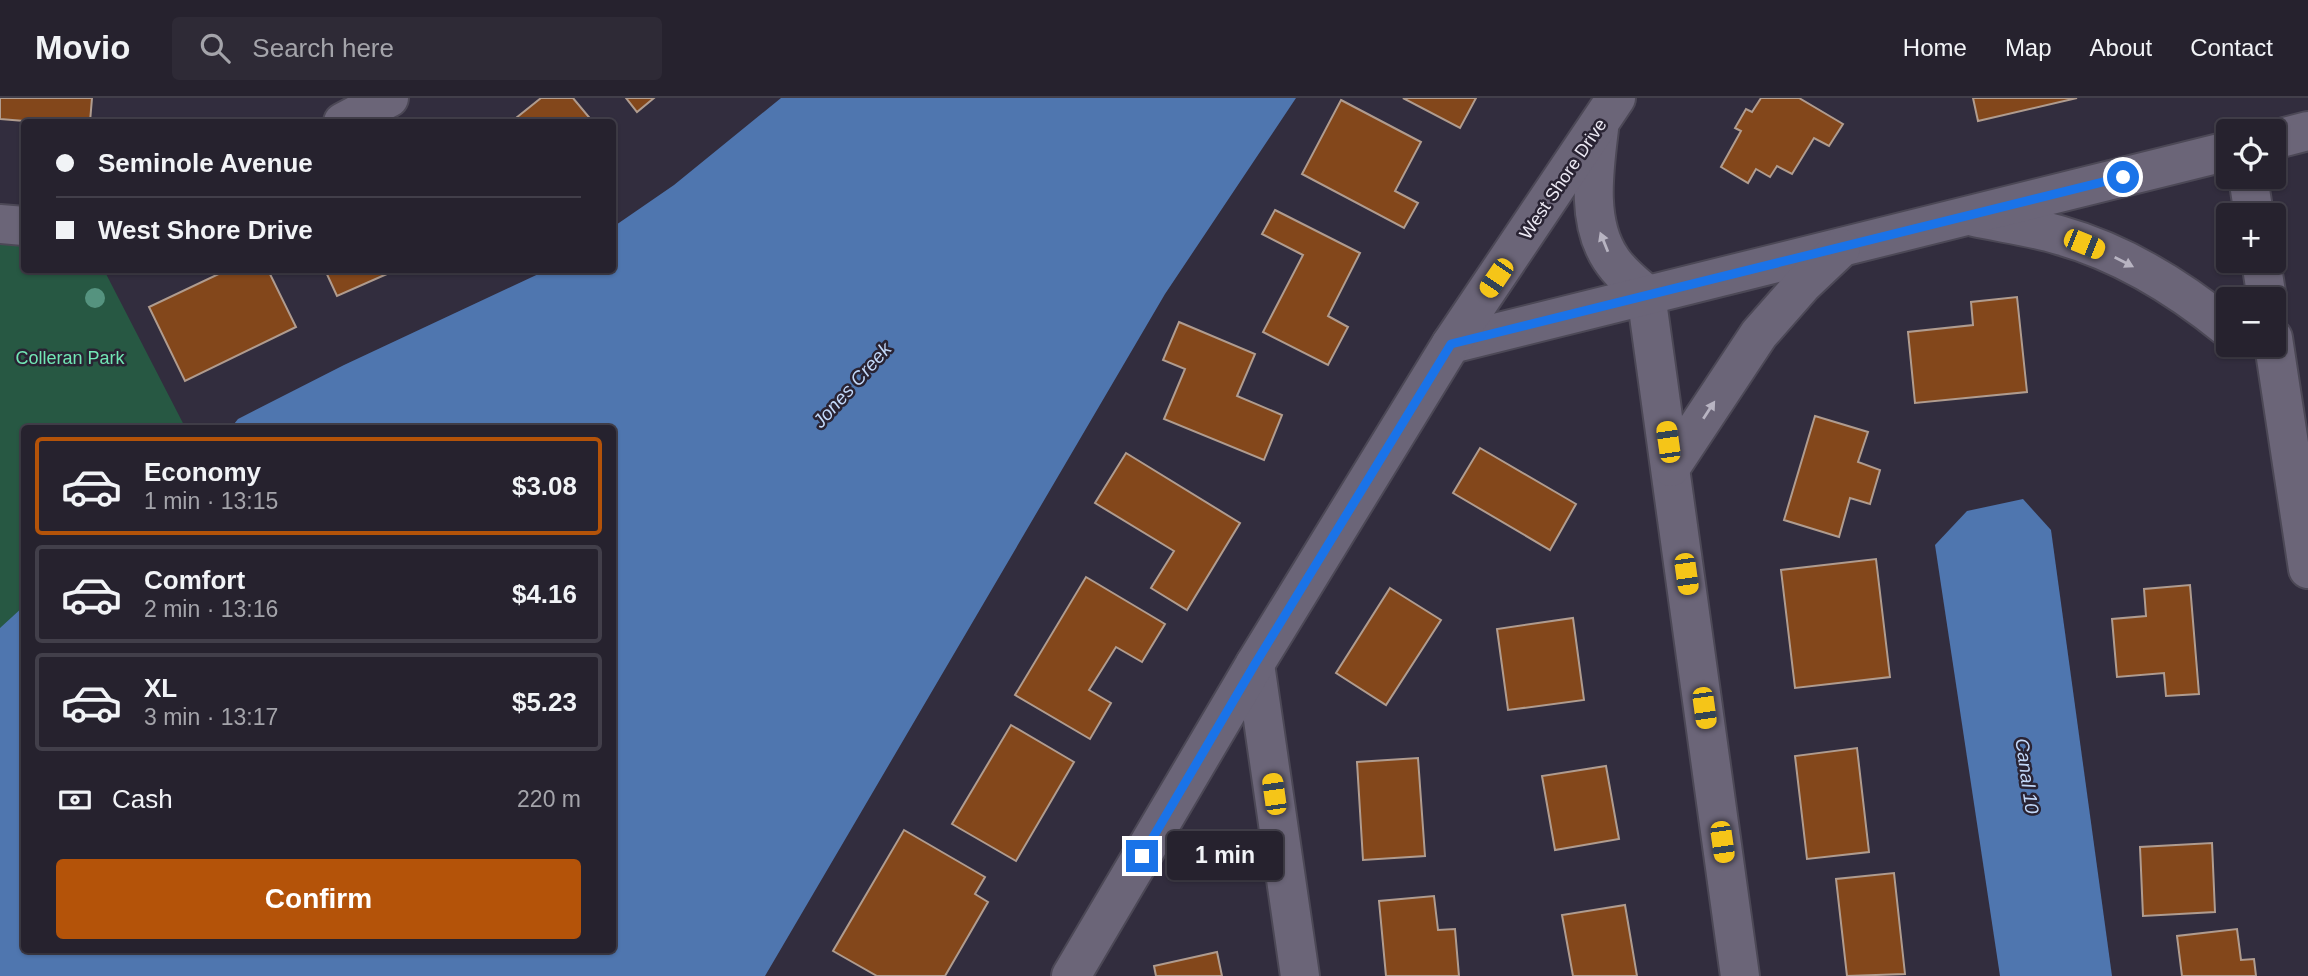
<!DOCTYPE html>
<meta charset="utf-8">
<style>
body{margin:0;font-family:Helvetica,sans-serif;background:#2e2a36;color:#f1f3f6;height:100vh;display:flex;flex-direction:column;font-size:26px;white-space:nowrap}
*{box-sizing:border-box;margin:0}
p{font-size:23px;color:#a4a4aa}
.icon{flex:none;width:38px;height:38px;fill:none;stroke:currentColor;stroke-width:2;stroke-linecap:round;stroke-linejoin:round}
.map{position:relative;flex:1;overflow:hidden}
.side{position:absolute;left:21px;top:327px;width:595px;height:528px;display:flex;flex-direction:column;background:#26222e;border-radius:7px;box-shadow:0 2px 5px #0004,0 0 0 2px #423f4a}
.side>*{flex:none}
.top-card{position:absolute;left:21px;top:21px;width:595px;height:154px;border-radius:7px;box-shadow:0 2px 5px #0004,0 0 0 2px #423f4a;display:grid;align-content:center;height:154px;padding:0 35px;background:#26222e}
.tools{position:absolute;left:2216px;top:21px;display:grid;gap:14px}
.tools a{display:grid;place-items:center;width:70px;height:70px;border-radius:7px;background:#26222e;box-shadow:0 2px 5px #0004,0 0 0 2px #423f4a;font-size:35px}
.end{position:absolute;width:32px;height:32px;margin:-16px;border:9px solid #1a73e8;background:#fff;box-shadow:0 0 0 4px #fff}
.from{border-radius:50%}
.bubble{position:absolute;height:49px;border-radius:7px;background:#26222e;box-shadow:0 2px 5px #0004,0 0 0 2px #423f4a;font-size:23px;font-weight:700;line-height:49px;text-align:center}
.car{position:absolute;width:21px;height:42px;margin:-21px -10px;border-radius:9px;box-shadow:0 0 5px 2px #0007;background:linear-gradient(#f5c518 24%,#345 0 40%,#f5c518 0 76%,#345 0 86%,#f5c518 0)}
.top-card b{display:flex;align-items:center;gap:24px;height:66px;font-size:26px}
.top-card b+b{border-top:2px solid #423f4a}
.top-card i{width:18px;height:18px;background:#f1f3f6}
ul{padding:12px 0 0;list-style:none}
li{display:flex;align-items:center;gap:21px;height:98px;margin:0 14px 10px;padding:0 21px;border:4px solid #423f4a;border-radius:7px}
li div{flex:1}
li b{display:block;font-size:26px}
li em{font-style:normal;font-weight:700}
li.selected{border-color:#b45309}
li>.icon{width:63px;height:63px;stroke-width:1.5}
.pay{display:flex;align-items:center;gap:18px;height:77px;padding:0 35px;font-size:26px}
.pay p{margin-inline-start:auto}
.button{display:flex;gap:14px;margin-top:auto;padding:14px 35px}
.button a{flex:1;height:80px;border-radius:7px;background:#b45309;color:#fff;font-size:28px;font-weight:700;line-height:80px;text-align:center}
header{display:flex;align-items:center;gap:42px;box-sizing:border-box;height:98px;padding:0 35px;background:#26222e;border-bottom:2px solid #423f4a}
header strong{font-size:33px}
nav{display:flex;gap:38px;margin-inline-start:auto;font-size:24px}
.search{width:490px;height:63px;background:#2e2a36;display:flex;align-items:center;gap:18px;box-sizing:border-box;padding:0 24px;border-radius:7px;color:#a4a4aa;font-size:26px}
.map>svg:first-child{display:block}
</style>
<header>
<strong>Movio</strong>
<div class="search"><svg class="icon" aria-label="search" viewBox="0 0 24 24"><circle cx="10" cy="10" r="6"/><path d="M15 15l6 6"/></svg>Search here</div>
<nav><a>Home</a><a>Map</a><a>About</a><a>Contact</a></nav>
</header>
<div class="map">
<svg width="2308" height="878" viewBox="0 0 2308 878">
<rect width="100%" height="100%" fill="#322d3e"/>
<polygon fill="#275843" points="0,132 24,132 24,172 104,172 186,331 24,331 24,519 0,551"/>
<g fill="#4f76af">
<polygon points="781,0 1296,0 1165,196 765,878 0,878 0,530 24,508 24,852 612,852 612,331 230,331 238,321 344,267 547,172 612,172 613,129 674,87"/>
<polygon points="2023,401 2051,432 2112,878 2000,878 1935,447 1967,413"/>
</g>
<g fill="#83471b" stroke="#b09c8f" stroke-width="2">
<polygon points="0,0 92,0 90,24 37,24 0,21"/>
<polygon points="541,0 573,0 593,24 511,24"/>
<polygon points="626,0 654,0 637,14"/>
<polygon points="1403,0 1476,0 1460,30"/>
<polygon points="1761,0 1799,0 1843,26 1829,48 1814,40 1792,76 1777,68 1770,79 1756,71 1748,85 1721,69 1741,33 1735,30 1746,11 1752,14"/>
<polygon points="1973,0 2077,0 1978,23"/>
<polygon points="1341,2 1421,44 1395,93 1418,105 1404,130 1302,76"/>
<polygon points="1275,112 1360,155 1328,218 1348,229 1328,267 1263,234 1303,157 1262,136"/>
<polygon points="227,172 268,172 296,229 185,283 149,209"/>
<polygon points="325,172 396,172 337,198"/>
<polygon points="2017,199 2027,294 1915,305 1908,234 1973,227 1971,204"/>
<polygon points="1179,224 1255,256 1237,298 1282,317 1264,362 1164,321 1185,271 1163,262"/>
<polygon points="1815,318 1868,334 1858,364 1880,372 1870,406 1850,400 1839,439 1784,422"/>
<polygon points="1480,350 1576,406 1550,452 1453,395"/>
<polygon points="1126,355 1240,425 1187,512 1151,490 1174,453 1095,405"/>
<polygon points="1876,461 1890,579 1795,590 1781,472"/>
<polygon points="1086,479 1165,526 1142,564 1116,549 1089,592 1111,605 1090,641 1015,597"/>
<polygon points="2190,487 2199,596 2166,598 2164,575 2117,579 2112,521 2146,518 2144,491"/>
<polygon points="1390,490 1441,522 1386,607 1336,575"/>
<polygon points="1573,520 1584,602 1508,612 1497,531"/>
<polygon points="1011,627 1074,664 1016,763 952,726"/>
<polygon points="1857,650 1869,754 1807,761 1795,658"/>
<polygon points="1418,660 1425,758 1363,762 1357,664"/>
<polygon points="1606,668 1619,741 1555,752 1542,678"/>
<polygon points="904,732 985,779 975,796 988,804 945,878 877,878 833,853"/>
<polygon points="2212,745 2215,814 2143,818 2140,749"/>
<polygon points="1894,775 1905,876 1847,878 1836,781"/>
<polygon points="1434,798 1438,832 1455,831 1459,878 1386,878 1379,803"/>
<polygon points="1625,807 1637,878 1573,878 1562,817"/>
<polygon points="2237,831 2241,862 2254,861 2256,878 2182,878 2177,838"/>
<polygon points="1217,854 1222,878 1156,878 1154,868"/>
</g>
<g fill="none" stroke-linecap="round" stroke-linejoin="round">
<g stroke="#4c4856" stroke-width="42">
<g id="minor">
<polyline points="343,24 389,0"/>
<path d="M1599,31C1594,72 1586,124 1611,161C1620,175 1634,186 1646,196L1740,878"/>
<polyline points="2273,42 2308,33"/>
<polyline points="2248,79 2254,117"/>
<path d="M1974,119C2002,125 2032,129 2059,137C2120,154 2179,190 2228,230"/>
<polyline points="0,126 24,128"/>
<polyline points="2261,163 2267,201"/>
<polyline points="2273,240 2308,471"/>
<polyline points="1451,246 2228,53"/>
<polyline points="1671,369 1759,236 1803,186 1841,150"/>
<polyline points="1255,566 1300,878"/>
<polyline points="1071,878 1255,566 1451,246 1616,0"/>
</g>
</g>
<use href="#minor" stroke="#6b6578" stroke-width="38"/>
</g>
<circle fill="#55937f" cx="95" cy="200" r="10"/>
<defs><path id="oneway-solid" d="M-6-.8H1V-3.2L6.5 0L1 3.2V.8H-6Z" transform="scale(1.75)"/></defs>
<g fill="#b8b4c2">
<use href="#oneway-solid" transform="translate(1604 144) rotate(-112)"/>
<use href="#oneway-solid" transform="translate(2124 164) rotate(27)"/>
<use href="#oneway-solid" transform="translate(1709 312) rotate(-57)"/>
</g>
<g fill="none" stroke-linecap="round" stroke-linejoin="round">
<polyline stroke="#1a73e8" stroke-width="9" points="1142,758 1255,566 1451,246 2123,79"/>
</g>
<g text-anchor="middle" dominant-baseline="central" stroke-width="5" stroke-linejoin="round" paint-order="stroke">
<g font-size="18" fill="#ece9f4" stroke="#292333">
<text transform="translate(1563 81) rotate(-56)">West Shore Drive</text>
</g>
<g font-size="18" fill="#72e7b5" stroke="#292333">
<text x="70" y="260">Colleran Park</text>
</g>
<g font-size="19" font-style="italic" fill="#c3d9fa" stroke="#292333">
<text transform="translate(852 287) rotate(-48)">Jones Creek</text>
<text transform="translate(2027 678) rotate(82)">Canal 10</text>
</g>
</g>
</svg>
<div class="tools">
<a><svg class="icon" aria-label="locate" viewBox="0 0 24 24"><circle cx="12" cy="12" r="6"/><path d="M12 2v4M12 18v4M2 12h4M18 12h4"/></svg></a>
<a>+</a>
<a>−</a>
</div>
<i class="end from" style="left:2123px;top:79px"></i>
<i class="end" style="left:1142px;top:758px"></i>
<div class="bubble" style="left:1167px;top:733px;width:116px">1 min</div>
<i class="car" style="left:2084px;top:146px;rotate:112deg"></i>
<i class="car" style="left:1496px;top:180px;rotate:214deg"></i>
<i class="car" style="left:1668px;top:344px;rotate:352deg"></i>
<i class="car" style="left:1686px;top:476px;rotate:172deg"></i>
<i class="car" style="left:1704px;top:610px;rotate:172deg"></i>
<i class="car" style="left:1274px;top:696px;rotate:352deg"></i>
<i class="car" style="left:1722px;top:744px;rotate:172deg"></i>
<div class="top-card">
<b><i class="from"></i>Seminole Avenue</b>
<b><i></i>West Shore Drive</b>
</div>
<section class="side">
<ul>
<li class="selected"><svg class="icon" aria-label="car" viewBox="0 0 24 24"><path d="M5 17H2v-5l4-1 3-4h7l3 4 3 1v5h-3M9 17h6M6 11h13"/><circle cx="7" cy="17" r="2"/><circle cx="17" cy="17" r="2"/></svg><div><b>Economy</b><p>1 min · 13:15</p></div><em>$3.08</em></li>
<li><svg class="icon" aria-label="car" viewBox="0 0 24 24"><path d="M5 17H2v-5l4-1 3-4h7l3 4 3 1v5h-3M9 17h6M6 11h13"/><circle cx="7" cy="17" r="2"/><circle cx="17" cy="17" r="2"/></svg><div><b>Comfort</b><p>2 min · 13:16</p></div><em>$4.16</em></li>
<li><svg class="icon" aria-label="car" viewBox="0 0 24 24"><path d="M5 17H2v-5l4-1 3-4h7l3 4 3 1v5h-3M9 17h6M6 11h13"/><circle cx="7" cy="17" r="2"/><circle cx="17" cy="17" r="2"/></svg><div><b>XL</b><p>3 min · 13:17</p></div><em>$5.23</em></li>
</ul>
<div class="pay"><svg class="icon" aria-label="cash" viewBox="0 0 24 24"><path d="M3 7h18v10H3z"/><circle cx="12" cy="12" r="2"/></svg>Cash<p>220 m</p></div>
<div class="button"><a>Confirm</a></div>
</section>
</div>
